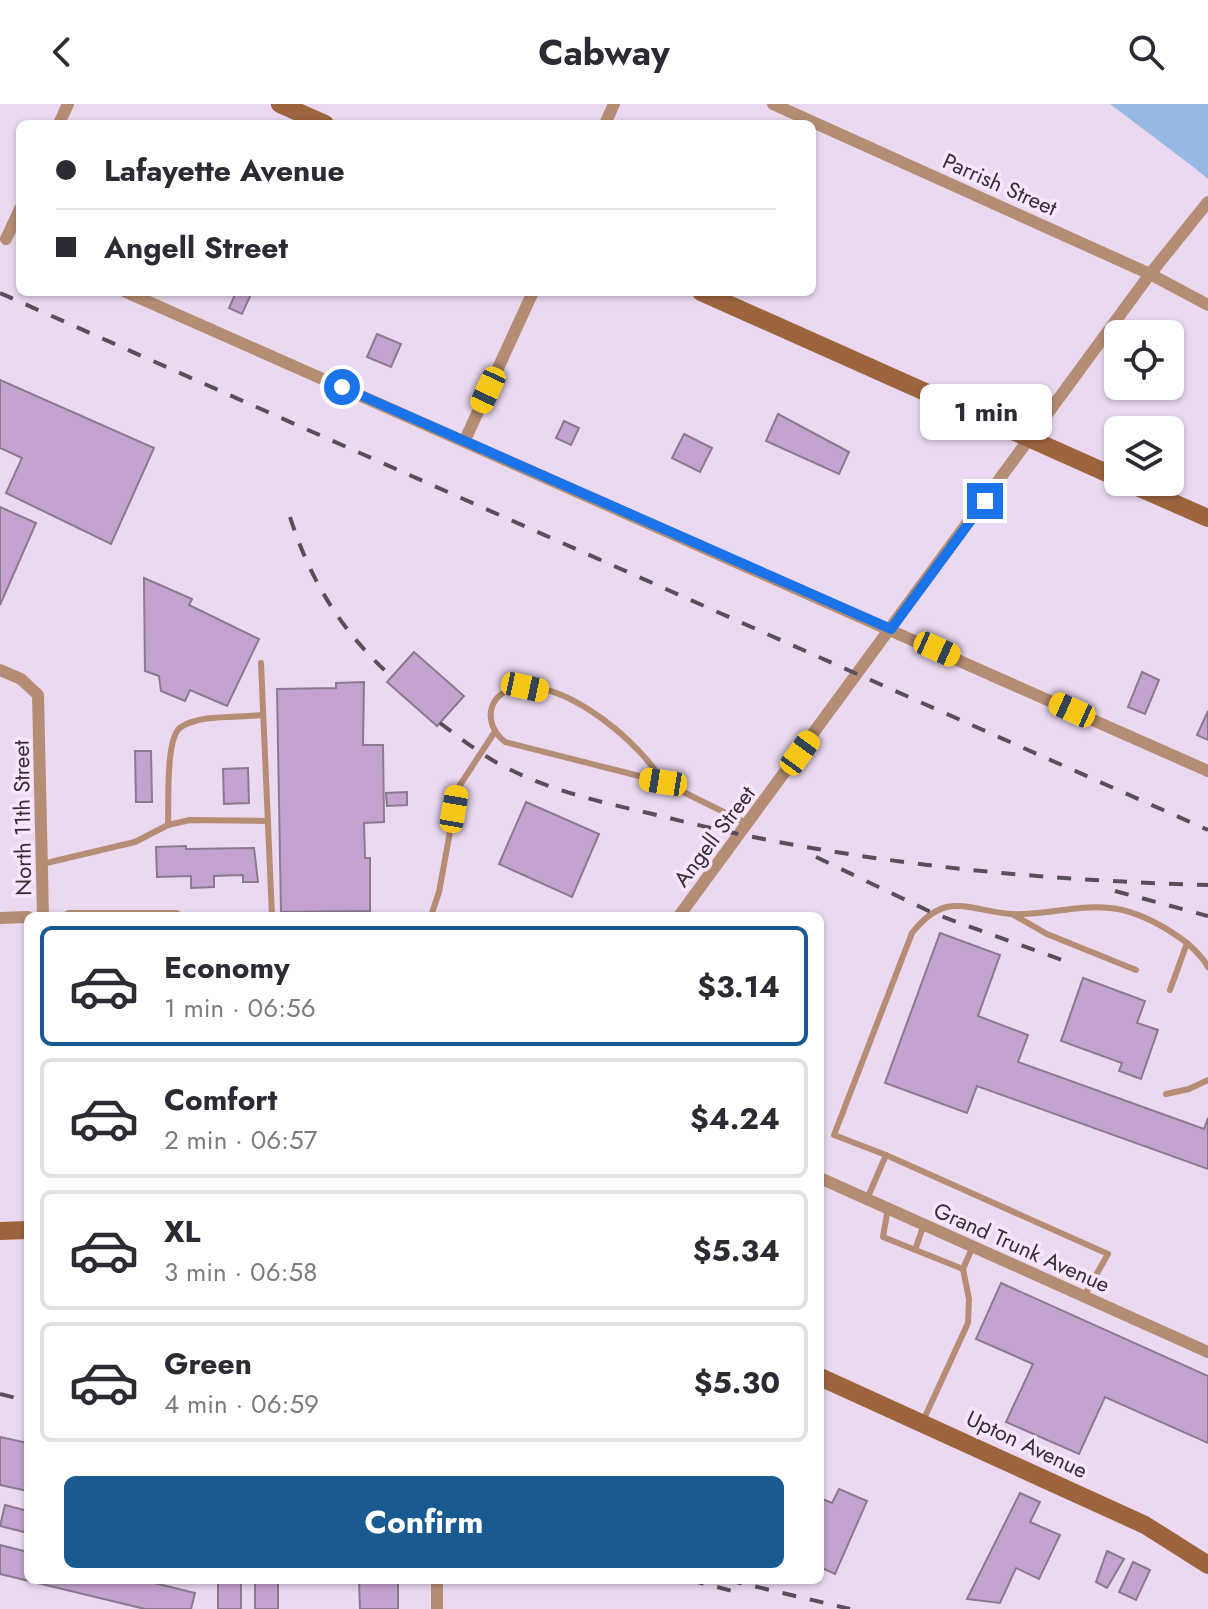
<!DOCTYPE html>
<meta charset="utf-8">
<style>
body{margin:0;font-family:Jost,sans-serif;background:#f7f7f7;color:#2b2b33;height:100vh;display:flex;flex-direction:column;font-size:30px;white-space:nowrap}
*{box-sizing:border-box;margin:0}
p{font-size:26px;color:#7c7c81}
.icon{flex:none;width:44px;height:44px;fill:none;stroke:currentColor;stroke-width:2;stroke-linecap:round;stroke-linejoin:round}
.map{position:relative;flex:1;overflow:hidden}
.side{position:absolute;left:24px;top:808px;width:800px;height:672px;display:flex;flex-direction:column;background:#fff;border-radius:12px;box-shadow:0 2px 6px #0004}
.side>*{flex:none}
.top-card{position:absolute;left:16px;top:16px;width:800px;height:176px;border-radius:12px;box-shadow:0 2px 6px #0004;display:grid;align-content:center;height:176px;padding:0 40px;background:#fff}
.buttons{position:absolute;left:1104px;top:216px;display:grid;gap:16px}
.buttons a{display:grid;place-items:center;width:80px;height:80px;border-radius:12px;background:#fff;box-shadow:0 2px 6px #0004;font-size:40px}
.end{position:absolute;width:36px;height:36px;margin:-18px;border:10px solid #1a73e8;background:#fff;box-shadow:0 0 0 4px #fff}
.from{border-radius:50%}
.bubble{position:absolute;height:56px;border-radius:12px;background:#fff;box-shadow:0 2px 6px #0004;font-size:26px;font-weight:700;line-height:56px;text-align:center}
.car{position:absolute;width:24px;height:48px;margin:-24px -12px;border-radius:10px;box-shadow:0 0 6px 2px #0007;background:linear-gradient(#f5c518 24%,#345 0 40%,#f5c518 0 76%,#345 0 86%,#f5c518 0)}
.top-card b{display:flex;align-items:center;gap:28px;height:76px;font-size:30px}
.top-card b+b{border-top:2px solid #e1e1e2}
.top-card i{width:20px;height:20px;background:#2b2b33}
ul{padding:14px 0 0;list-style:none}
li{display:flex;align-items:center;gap:24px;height:120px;margin:0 16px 12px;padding:0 24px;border:4px solid #e1e1e2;border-radius:12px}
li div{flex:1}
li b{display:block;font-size:30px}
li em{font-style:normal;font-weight:700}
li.selected{border-color:#195b91}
li>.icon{width:72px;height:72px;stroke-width:1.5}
.action{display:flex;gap:16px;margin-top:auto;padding:16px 40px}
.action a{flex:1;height:92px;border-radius:12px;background:#195b91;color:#fff;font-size:32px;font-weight:700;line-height:92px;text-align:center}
header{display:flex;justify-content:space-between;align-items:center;height:104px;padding:0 40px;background:#fff;font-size:36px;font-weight:700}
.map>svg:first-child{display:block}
</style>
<header><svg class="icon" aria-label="back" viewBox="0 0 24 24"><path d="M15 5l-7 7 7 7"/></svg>Cabway<svg class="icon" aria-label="search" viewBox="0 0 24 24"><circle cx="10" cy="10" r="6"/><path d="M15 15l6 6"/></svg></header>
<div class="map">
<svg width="1208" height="1505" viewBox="0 0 1208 1505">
<rect width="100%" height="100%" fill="#ead9f0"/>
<polygon fill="#97b9e5" points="1110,0 1208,0 1208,75 1196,65"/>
<g fill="#c4a2d0" stroke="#8a7a8f" stroke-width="2">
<polygon points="236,188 252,188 242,210 229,204"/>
<polygon points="377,230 401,240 391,263 367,253"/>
<polygon points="0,276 154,344 111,440 6,389 22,354 0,344"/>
<polygon points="778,310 849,348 839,370 766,337"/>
<polygon points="564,317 579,324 571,341 556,334"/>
<polygon points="684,330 712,344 700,368 672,354"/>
<polygon points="0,403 36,419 0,501"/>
<polygon points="144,474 192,495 189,501 259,535 227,602 190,586 185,597 161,587 159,572 145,567"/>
<polygon points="414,548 464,592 437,622 387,578"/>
<polygon points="1142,568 1159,576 1145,610 1128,603"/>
<polygon points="364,578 363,641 383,641 384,718 364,719 365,754 370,754 370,807 281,808 277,585 336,584 336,579"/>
<polygon points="1208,607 1208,636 1197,631"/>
<polygon points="135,647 151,647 152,698 136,698"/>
<polygon points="248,664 249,699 224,700 223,665"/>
<polygon points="407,688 407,701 387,702 386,689"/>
<polygon points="526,698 599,730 572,793 499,760"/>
<polygon points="186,742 186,745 254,744 258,778 243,778 243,771 214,772 214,783 191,784 191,772 157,773 156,743"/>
<polygon points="940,829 1000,851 978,912 1028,931 1018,958 1204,1025 1208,1014 1208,1065 977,982 967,1009 885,979"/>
<polygon points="1083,874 1145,897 1137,919 1158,926 1141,975 1119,967 1122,959 1061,937"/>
<polygon points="1001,1179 1208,1272 1208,1339 1105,1293 1079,1350 1006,1318 1033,1260 976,1235"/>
<polygon points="0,1333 28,1339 28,1387 0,1381"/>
<polygon points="839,1385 867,1397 835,1470 820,1463 820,1394 832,1399"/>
<polygon points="1020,1389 1040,1398 1030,1418 1060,1431 1039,1475 1016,1464 1000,1499 967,1495"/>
<polygon points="5,1401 28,1407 28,1429 0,1422"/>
<polygon points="0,1441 28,1448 28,1476 142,1476 195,1489 191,1505 145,1505 0,1470"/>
<polygon points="1107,1447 1124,1455 1107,1484 1096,1478"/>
<polygon points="1133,1458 1150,1466 1136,1496 1119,1488"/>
<rect x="218" y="1476" width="23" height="29"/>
<rect x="255" y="1476" width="23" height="29"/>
<polygon points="398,1476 398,1505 360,1505 359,1477"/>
</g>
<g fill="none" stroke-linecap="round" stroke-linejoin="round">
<g stroke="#b58d74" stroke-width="6">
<polyline points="261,559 272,812"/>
<path d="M663,678C640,639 571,580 522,583C489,585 480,618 505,638L663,678L748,720"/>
<path d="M168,721C169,701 165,633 181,623C201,610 239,614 262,611"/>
<polyline points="42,760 135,738 168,721 190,716 266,717"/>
<polyline points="1012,810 1047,830 1136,866"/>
<polyline points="431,812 439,788 458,684 494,629"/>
<polyline points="1170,886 1187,839"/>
<polyline points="1166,990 1189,985 1208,976"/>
<polyline points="886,1051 1108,1150 1084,1192"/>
<path d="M867,1095L886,1051L834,1031L912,829C946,786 966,806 1011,810C1044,812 1077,800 1110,804C1142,807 1192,835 1208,863"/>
<polyline points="888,1104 883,1133 963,1165"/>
<polyline points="915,1146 924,1120"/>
<polyline points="923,1317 968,1219 969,1195 963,1165 973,1142"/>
</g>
<g stroke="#b58d74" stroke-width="12">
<polyline points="773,0 1150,170 1208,201"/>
<polyline points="59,20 68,0"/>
<polyline points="605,20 614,0"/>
<polyline points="6,135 20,105"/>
<polyline points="126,188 1208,667"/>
<polyline points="465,336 533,188"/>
<polyline points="0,566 21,575 38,591 43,812"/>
<polyline points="69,812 176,812"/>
<polyline points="679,812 1150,170 1208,98"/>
<polyline points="0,814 28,813"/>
<polyline points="820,1074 1208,1248"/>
<polyline points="437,1476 437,1505"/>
</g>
<g stroke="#9d643e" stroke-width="18">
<polyline points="280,0 325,20"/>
<polyline points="701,188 1118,374"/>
<polyline points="1126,378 1208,414"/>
<polyline points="0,1127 28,1126"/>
<polyline points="820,1273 1145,1421 1208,1461"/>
</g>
<g stroke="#584f5b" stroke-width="4" stroke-dasharray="14 14" stroke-linecap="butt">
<polyline points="0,189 1208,726"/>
<path d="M290,413C311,478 341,527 392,573"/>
<path d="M440,619C463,636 485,654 511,666C565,693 627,703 685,718C857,759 1031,776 1208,781"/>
<polyline points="816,753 935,810 1073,860"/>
<polyline points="1115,787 1208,812"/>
<polyline points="0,1290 28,1297"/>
<polyline points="690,1476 740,1489"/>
<polyline points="728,1476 850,1505"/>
</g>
</g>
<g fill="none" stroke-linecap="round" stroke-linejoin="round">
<polyline stroke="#1a73e8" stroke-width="10" points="342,283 891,525 985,397"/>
</g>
<g text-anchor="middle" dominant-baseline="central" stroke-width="7" stroke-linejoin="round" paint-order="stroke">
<g font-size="22" fill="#352e37" stroke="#f8e6fe">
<text transform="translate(1000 80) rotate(24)">Parrish Street</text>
<text transform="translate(22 714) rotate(-91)">North 11th Street</text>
<text transform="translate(714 732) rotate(-53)">Angell Street</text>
<text transform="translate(1022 1143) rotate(24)">Grand Trunk Avenue</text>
<text transform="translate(1027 1340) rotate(25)">Upton Avenue</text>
</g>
</g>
</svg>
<div class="buttons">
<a><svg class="icon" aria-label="locate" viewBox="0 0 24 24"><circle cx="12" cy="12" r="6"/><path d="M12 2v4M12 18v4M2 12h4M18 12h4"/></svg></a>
<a><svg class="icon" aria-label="layers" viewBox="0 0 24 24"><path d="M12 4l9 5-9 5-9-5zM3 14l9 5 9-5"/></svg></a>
</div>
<i class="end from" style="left:342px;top:283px"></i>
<i class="end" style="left:985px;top:397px"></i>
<div class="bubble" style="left:920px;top:280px;width:132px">1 min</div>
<i class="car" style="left:488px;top:286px;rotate:205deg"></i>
<i class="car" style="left:937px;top:545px;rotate:114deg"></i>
<i class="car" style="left:525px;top:583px;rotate:102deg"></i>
<i class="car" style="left:1072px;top:606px;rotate:294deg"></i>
<i class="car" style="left:800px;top:649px;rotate:36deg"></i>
<i class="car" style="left:663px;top:678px;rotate:279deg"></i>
<i class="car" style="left:454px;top:705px;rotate:10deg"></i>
<div class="top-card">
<b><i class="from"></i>Lafayette Avenue</b>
<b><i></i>Angell Street</b>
</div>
<section class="side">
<ul>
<li class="selected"><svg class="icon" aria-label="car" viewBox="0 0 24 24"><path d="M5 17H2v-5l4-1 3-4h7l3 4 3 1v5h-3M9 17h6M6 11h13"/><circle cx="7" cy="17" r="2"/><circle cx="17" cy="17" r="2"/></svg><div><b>Economy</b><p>1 min · 06:56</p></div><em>$3.14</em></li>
<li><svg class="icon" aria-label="car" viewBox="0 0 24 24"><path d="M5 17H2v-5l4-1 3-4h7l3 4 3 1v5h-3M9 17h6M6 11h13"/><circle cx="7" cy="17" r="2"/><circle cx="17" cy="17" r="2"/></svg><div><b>Comfort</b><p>2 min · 06:57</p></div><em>$4.24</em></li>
<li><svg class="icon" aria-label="car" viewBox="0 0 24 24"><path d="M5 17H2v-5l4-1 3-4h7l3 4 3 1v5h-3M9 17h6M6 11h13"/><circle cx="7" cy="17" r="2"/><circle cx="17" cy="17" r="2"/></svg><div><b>XL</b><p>3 min · 06:58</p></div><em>$5.34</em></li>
<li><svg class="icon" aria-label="car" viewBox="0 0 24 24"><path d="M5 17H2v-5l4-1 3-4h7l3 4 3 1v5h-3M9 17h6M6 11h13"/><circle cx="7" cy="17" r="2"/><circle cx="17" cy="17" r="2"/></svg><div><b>Green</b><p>4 min · 06:59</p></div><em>$5.30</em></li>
</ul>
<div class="action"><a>Confirm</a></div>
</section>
</div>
